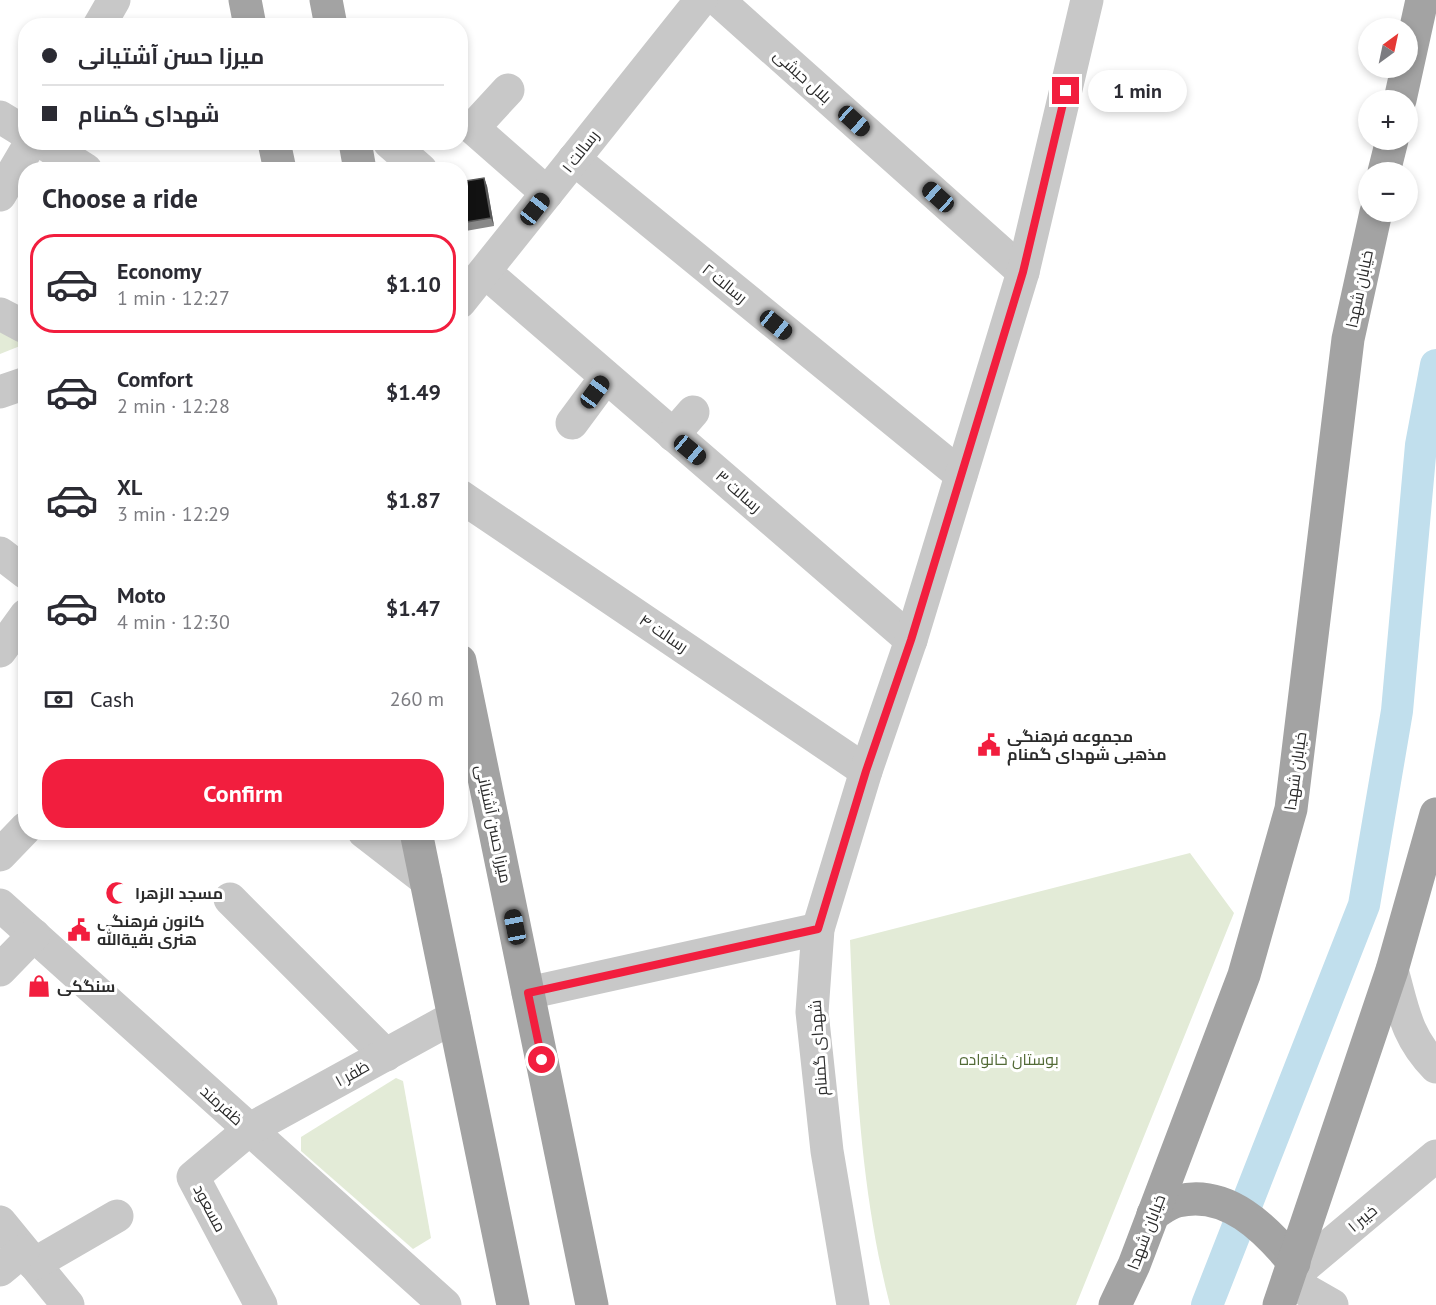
<!DOCTYPE html>
<meta charset="utf-8">
<style>
body{margin:0;font-family:"PT Sans",Cairo,sans-serif;background:#f7f7f7;color:#2b2b33;height:100vh;display:flex;flex-direction:column;font-size:22px;white-space:nowrap}
*{box-sizing:border-box;margin:0}
p{font-size:20px;color:#7c7c81}
.icon{flex:none;width:33px;height:33px;fill:none;stroke:currentColor;stroke-width:2;stroke-linecap:round;stroke-linejoin:round}
.map{position:relative;flex:1;overflow:hidden}
.panel{position:absolute;left:18px;top:162px;width:450px;height:678px;display:flex;flex-direction:column;background:#fff;border-radius:24px;box-shadow:0 3px 9px #0003}
.panel>*{flex:none}
.top-card{position:absolute;left:18px;top:18px;width:450px;height:132px;border-radius:24px;box-shadow:0 3px 9px #0003;display:grid;align-content:center;height:132px;padding:0 24px;background:#fff}
.needle{width:39px;rotate:33deg}
.fabs{position:absolute;left:1358px;top:18px;display:grid;gap:12px}
.fabs a{display:grid;place-items:center;width:60px;height:60px;border-radius:50%;background:#fff;box-shadow:0 3px 9px #0003;font-size:30px}
.end{position:absolute;width:27px;height:27px;margin:-14px;border:8px solid #f21e3e;background:#fff;box-shadow:0 0 0 3px #fff}
.from{border-radius:50%}
.bubble{position:absolute;height:42px;border-radius:21px;background:#fff;box-shadow:0 3px 9px #0003;font-size:20px;font-weight:600;line-height:42px;text-align:center}
.car{position:absolute;width:18px;height:36px;margin:-18px -9px;border-radius:8px;box-shadow:0 0 4px 2px #0007;background:linear-gradient(#222 24%,#8ab4d8 0 40%,#222 0 76%,#8ab4d8 0 86%,#222 0)}
.top-card b{display:flex;align-items:center;gap:21px;height:57px;font-size:22px}
.top-card b+b{border-top:2px solid #e1e1e2}
.top-card i{width:15px;height:15px;background:#2b2b33}
ul{padding:0;list-style:none}
li{display:flex;align-items:center;gap:18px;height:99px;margin:0 12px 9px;padding:0 12px;border:3px solid transparent;border-radius:24px}
li div{flex:1}
li b{display:block;font-size:22px}
li em{font-style:normal;font-weight:600}
li.current{border-color:#f21e3e}
li>.icon{width:54px;height:54px;stroke-width:1.5}
h2{padding:0 24px;font-size:27px;line-height:72px}
.pay{display:flex;align-items:center;gap:15px;height:66px;padding:0 24px;font-size:22px}
.pay p{margin-inline-start:auto}
.action{display:flex;gap:12px;margin-top:auto;padding:12px 24px}
.action a{flex:1;height:69px;border-radius:24px;background:#f21e3e;color:#fff;font-size:24px;font-weight:600;line-height:69px;text-align:center}
.map>svg:first-child{display:block}
</style>
<div class="map">
<svg width="1436" height="1305" viewBox="0 0 1436 1305">
<rect width="100%" height="100%" fill="#fff"/>
<g fill="#e3ebd7">
<polygon points="0,327 25,343 25,344 0,354"/>
<path d="M1190,853L1234,913L1076,1305H890C859,1186 855,1062 850,940Z"/>
<polygon points="396,1078 403,1081 431,1238 413,1249 301,1151 301,1137"/>
</g>
<g fill="none" stroke-linecap="round" stroke-linejoin="round">
<polyline stroke="#c1dfed" stroke-width="32" points="1207,1305 1364,905 1397,711 1421,445 1436,365"/>
<g stroke="#c8c8c8" stroke-width="33">
<polyline points="718,0 1023,272"/>
<polyline points="99,26 114,0"/>
<polyline points="508,90 473,128 547,193"/>
<polyline points="0,117 26,133"/>
<polyline points="42,142 86,170"/>
<polyline points="389,142 421,170"/>
<polyline points="574,159 961,475"/>
<polyline points="0,195 31,142"/>
<polyline points="485,272 911,640"/>
<polyline points="460,302 701,0"/>
<polyline points="0,314 23,326"/>
<polyline points="0,392 26,383"/>
<polyline points="572,423 606,377"/>
<polyline points="673,435 693,412"/>
<polyline points="460,496 866,771"/>
<polyline points="0,553 26,573"/>
<polyline points="0,651 26,615"/>
<polyline points="364,832 426,880"/>
<polyline points="0,855 26,828"/>
<polyline points="230,899 386,1055"/>
<polyline points="0,905 445,1305"/>
<polyline points="0,970 34,935"/>
<path d="M1392,970C1403,1009 1406,1037 1436,1067"/>
<polyline points="528,993 818,929"/>
<polyline points="0,1222 68,1305"/>
<polyline points="34,1264 117,1216"/>
<polyline points="0,1270 23,1251"/>
<polyline points="261,1305 193,1177 250,1129 454,1017"/>
<polyline points="853,1305 827,1151 812,1012 818,929 866,771 911,640 1023,272 1087,0"/>
<polyline points="1332,1305 1288,1280 1436,1156"/>
</g>
<g stroke="#a3a3a3" stroke-width="33">
<polyline points="245,0 250,26"/>
<polyline points="326,0 331,26"/>
<polyline points="1400,100 1422,0"/>
<polyline points="274,142 280,170"/>
<polyline points="355,142 360,170"/>
<polyline points="1384,172 1392,140"/>
<polyline points="460,661 592,1305"/>
<polyline points="416,832 513,1305"/>
<path d="M1153,1214C1160,1210 1169,1203 1178,1201C1227,1189 1266,1229 1294,1263"/>
<polyline points="1115,1305 1134,1265 1244,975 1291,809 1348,339 1376,212"/>
<polyline points="1279,1305 1392,970 1436,814"/>
</g>
</g>
<polygon fill="#888" points="484,178 487,186 494,226 460,232 460,182"/>
<polygon fill="#595959" points="484,178 487,186 494,226 491,218"/>
<polygon fill="#121212" stroke="#595959" stroke-width="1.5" points="484,178 491,218 460,223 460,182"/>
<g fill="none" stroke-linecap="round" stroke-linejoin="round">
<polyline stroke="#f21e3e" stroke-width="8" points="542,1060 528,993 818,929 866,771 911,640 1023,272 1066,91"/>
</g>
<defs>
<g id="civic-bare" transform="scale(1.8)"><path d="M-.6-6.5H3V-4.5H.6V-3L4-1V1h2V6H-6V1h2V-1L-.6-3ZM-1.2 2.5V6h2.4V2.5Z" fill="#f21e3e" stroke="#fff" stroke-width="2.5" paint-order="stroke"/></g>
<g id="mosque-bare" transform="scale(1.8)"><path d="M3.5-4.9A6 6 0 1 0 3.5 4.9A5 5 0 1 1 3.5-4.9Z" fill="#f21e3e" stroke="#fff" stroke-width="2.5" paint-order="stroke"/></g>
<g id="shop-bare" transform="scale(1.8)"><path d="M-5-2.5h2.3a2.7 3.5 0 0 1 5.4 0H5L5.5 6h-11ZM-1.5-2.5h3a1.5 2.3 0 0 0-3 0Z" fill="#f21e3e" stroke="#fff" stroke-width="2.5" paint-order="stroke"/></g>
</defs>
<g fill-rule="evenodd">
<use href="#civic-bare" x="989" y="745"/>
<use href="#mosque-bare" x="117" y="893"/>
<use href="#civic-bare" x="79" y="930"/>
<use href="#shop-bare" x="39" y="986"/>
</g>
<g text-anchor="middle" dominant-baseline="central" stroke-width="6" stroke-linejoin="round" paint-order="stroke">
<g font-size="16" fill="#2b2b2b" stroke="#fff">
<text transform="translate(803 76) rotate(42)">بلال حبشی</text>
<text transform="translate(580 151) rotate(-52)">رسالت ۱</text>
<text transform="translate(725 283) rotate(39)">رسالت ۲</text>
<text transform="translate(1359 289) rotate(-78)">خیابان شهدا</text>
<text transform="translate(739 491) rotate(41)">رسالت ۳</text>
<text transform="translate(664 633) rotate(34)">رسالت ۴</text>
<text transform="translate(1295 771) rotate(-82)">خیابان شهدا</text>
<text transform="translate(494 824) rotate(78)">میرزا حسن آشتیانی</text>
<text transform="translate(818 1048) rotate(-94)">شهدای گمنام</text>
<text transform="translate(352 1073) rotate(-29)">ظفر ۱</text>
<text transform="translate(222 1105) rotate(42)">ظفرمند</text>
<text transform="translate(210 1208) rotate(62)">مسعود</text>
<text transform="translate(1362 1218) rotate(-40)">خیبر ۱</text>
<text transform="translate(1146 1232) rotate(-69)">خیابان شهدا</text>
</g>
<g font-size="16" font-weight="bold" fill="#2b2b2b" stroke="#fff" text-anchor="start">
<text x="1007" y="736">مجموعه فرهنگی<tspan x="1007" dy="18">مذهبی شهدای گمنام</tspan></text>
<text x="135" y="893">مسجد الزهرا</text>
<text x="97" y="921">کانون فرهنگی<tspan x="97" dy="18">هنری بقیةالله</tspan></text>
<text x="57" y="986">سنگکی</text>
</g>
<g font-size="16" fill="#526a36" stroke="#fff">
<text x="1009" y="1059">بوستان خانواده</text>
</g>
</g>
</svg>
<div class="fabs">
<a><svg class="needle" viewBox="-14 -14 28 28"><path d="M0-13l5 13h-10z" fill="#e53935"/><path d="M0 13l5-13h-10z" fill="#7c7c81"/></svg></a>
<a>+</a>
<a>−</a>
</div>
<i class="end from" style="left:542px;top:1060px"></i>
<i class="end" style="left:1066px;top:91px"></i>
<div class="bubble" style="left:1088px;top:70px;width:99px">1 min</div>
<i class="car" style="left:854px;top:121px;rotate:132deg"></i>
<i class="car" style="left:938px;top:197px;rotate:312deg"></i>
<i class="car" style="left:535px;top:209px;rotate:38deg"></i>
<i class="car" style="left:776px;top:325px;rotate:129deg"></i>
<i class="car" style="left:595px;top:392px;rotate:36deg"></i>
<i class="car" style="left:690px;top:450px;rotate:130deg"></i>
<i class="car" style="left:515px;top:927px;rotate:349deg"></i>
<div class="top-card">
<b><i class="from"></i>میرزا حسن آشتیانی</b>
<b><i></i>شهدای گمنام</b>
</div>
<section class="panel">
<h2>Choose a ride</h2>
<ul>
<li class="current"><svg class="icon" aria-label="car" viewBox="0 0 24 24"><path d="M5 17H2v-5l4-1 3-4h7l3 4 3 1v5h-3M9 17h6M6 11h13"/><circle cx="7" cy="17" r="2"/><circle cx="17" cy="17" r="2"/></svg><div><b>Economy</b><p>1 min · 12:27</p></div><em>$1.10</em></li>
<li><svg class="icon" aria-label="car" viewBox="0 0 24 24"><path d="M5 17H2v-5l4-1 3-4h7l3 4 3 1v5h-3M9 17h6M6 11h13"/><circle cx="7" cy="17" r="2"/><circle cx="17" cy="17" r="2"/></svg><div><b>Comfort</b><p>2 min · 12:28</p></div><em>$1.49</em></li>
<li><svg class="icon" aria-label="car" viewBox="0 0 24 24"><path d="M5 17H2v-5l4-1 3-4h7l3 4 3 1v5h-3M9 17h6M6 11h13"/><circle cx="7" cy="17" r="2"/><circle cx="17" cy="17" r="2"/></svg><div><b>XL</b><p>3 min · 12:29</p></div><em>$1.87</em></li>
<li><svg class="icon" aria-label="car" viewBox="0 0 24 24"><path d="M5 17H2v-5l4-1 3-4h7l3 4 3 1v5h-3M9 17h6M6 11h13"/><circle cx="7" cy="17" r="2"/><circle cx="17" cy="17" r="2"/></svg><div><b>Moto</b><p>4 min · 12:30</p></div><em>$1.47</em></li>
</ul>
<div class="pay"><svg class="icon" aria-label="cash" viewBox="0 0 24 24"><path d="M3 7h18v10H3z"/><circle cx="12" cy="12" r="2"/></svg>Cash<p>260 m</p></div>
<div class="action"><a>Confirm</a></div>
</section>
</div>
